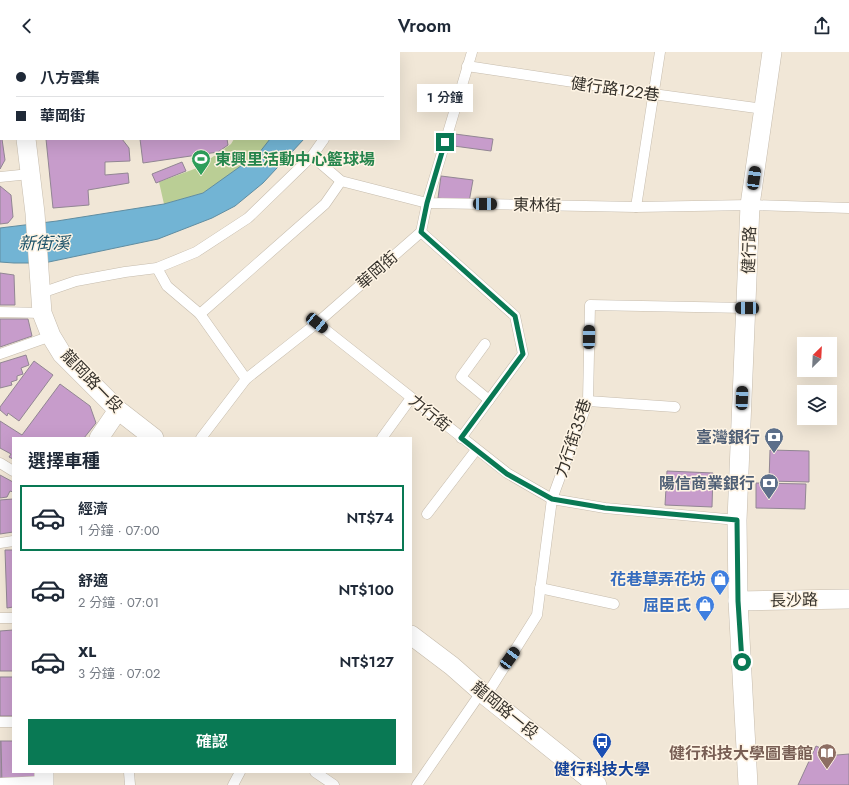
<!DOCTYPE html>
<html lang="zh-TW">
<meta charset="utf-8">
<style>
body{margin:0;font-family:Jost,"Noto Sans TC",sans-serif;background:#f2f2f3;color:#1f2937;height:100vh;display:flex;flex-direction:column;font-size:15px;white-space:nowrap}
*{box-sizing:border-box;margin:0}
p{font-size:13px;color:#747a83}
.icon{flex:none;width:22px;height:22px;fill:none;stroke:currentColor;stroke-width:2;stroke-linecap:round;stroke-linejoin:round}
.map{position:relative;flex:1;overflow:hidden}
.side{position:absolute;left:12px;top:385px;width:400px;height:336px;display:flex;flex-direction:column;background:#fff;border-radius:0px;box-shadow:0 4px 16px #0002}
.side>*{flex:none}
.banner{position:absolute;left:0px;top:0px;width:400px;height:88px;box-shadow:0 4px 16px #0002;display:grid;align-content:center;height:88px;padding:0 16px;background:#fff}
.needle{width:26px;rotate:24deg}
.fabs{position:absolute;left:797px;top:285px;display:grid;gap:8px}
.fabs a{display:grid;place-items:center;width:40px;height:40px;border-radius:0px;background:#fff;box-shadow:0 4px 16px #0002;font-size:20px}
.end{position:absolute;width:18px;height:18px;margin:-9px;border:5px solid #097954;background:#fff;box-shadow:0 0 0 2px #fff}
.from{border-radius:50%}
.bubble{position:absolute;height:28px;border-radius:0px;background:#fff;box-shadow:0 4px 16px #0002;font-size:13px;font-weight:600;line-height:28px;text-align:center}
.car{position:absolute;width:12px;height:24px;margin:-12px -6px;border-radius:5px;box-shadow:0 0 3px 1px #0007;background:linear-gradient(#222 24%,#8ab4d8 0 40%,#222 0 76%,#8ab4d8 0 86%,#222 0)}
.banner b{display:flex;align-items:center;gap:14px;height:38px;font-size:15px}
.banner b+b{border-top:1px solid #e0e1e3}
.banner i{width:10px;height:10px;background:#1f2937}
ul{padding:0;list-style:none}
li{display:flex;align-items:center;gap:12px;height:66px;margin:0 8px 6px;padding:0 8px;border:2px solid transparent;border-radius:0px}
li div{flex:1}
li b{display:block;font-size:15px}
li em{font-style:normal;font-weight:600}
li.active{border-color:#097954}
li>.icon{width:36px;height:36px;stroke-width:1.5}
h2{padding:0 16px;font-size:18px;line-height:48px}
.cta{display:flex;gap:8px;margin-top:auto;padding:8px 16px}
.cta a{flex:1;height:46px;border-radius:0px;background:#097954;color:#fff;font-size:16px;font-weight:600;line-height:46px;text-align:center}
header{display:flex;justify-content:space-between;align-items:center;height:52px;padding:0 16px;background:#fff;font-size:18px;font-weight:600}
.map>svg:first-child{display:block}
</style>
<header><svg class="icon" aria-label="back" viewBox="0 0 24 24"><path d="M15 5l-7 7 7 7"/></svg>Vroom<svg class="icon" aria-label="share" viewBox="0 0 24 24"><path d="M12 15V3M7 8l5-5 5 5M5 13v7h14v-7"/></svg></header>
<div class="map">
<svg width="849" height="733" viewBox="0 0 849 733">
<rect width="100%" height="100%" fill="#f1e7d7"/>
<polygon fill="#bace95" points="234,87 275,87 236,119 203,141 164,152 159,130 197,116 231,92"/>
<polygon fill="#72b4d4" stroke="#608da1" points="270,87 304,87 263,131 235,154 212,166 158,187 44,211 14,211 0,210 0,176 57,169 164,152 203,141 259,101"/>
<g fill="#c79ccb" stroke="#928693">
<polygon points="221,0 276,0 277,1 214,1"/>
<polygon points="0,70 1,87 2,87 5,108 0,117"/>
<polygon points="455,82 493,87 491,99 454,94"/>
<polygon points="46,87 122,87 129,96 130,109 105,110 105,123 128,121 129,131 88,138 89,153 53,156"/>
<polygon points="140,87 227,87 228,93 218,100 143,111"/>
<polygon points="182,110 186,119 156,131 152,122"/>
<polygon points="441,124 473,128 469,150 438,146"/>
<polygon points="0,134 11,143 13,165 8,171 0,172"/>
<polygon points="0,221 14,223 15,253 0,253"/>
<polygon points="0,267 28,267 32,284 0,295"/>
<polygon points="26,303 29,313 21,316 23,322 17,324 17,328 11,330 12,333 0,336 0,311"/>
<polygon points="34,309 53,323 19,369 8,361 7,364 0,358 0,355"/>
<polygon points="60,332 90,354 96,371 84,386 13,386 13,407 9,405 11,402 0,396 0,369 22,383"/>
<polygon points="770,398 809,399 809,430 769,429"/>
<polygon points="667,419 713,421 712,455 665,453"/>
<polygon points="0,423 13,430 13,440 10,439 7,445 0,446"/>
<polygon points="756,431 806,432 805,457 756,456"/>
<polygon points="13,447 13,480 0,482 0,448"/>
<polygon points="5,498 13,498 13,555 7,556"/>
<polygon points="13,578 13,619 0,619 0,579"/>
<rect x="0" y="625" width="13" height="39"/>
<polygon points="0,689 1,689 2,733 0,733"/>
<polygon points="1,689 13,689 13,720 41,720 38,728 2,733"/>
<polygon points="816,694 837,703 849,702 849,733 798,733"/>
</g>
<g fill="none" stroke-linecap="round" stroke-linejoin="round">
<g stroke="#c6bcad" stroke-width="11">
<g id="lane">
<polyline points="146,1 153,0"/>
<polyline points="366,1 366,0"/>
<polyline points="467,14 653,42 764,57"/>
<polyline points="312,104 341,129 427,151 636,155 750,153 849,156"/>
<polyline points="0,125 30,122"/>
<polyline points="636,155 660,0"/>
<polyline points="421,180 515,264 523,302 461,386"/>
<polyline points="157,216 167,234 200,262 246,327"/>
<polyline points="41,241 76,229 125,220 157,216 196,200 248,166 312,104 324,87"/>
<polyline points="0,260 42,261"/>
<polyline points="200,262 325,152 341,129"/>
<polyline points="317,271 507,421 552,447 605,456 737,468"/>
<polyline points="485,292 461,325 489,348"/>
<polyline points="0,302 51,284"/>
<polyline points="588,349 675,355"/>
<polyline points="201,386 246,327 317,271 421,180 427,151 472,0"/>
<polyline points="382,386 411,346"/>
<polyline points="0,411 13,419"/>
<polyline points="427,462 476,398"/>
<polyline points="0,491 13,489"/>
<polyline points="540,536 614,552"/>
<polyline points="0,566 13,566"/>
<polyline points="486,644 537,563 552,447 588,349 590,253 747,256"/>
<polyline points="0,670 13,670"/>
<polyline points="129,720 130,733"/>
<polyline points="315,720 334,733"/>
<polyline points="0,731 44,729"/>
<polyline points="233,733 240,720"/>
<polyline points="417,733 482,639"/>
</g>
</g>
<g stroke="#c6bcad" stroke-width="20">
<g id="street">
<polyline points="17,0 17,1"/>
<polyline points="26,87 35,161 42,261 51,284 62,302 118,358 154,386"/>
<polyline points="99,386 118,358"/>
<polyline points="738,549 849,547"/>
<polyline points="411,583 452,614 486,644 597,733"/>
<polyline points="44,720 44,733"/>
<polyline points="748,733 738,549 737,468 750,153 772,0"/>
</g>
</g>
<use href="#lane" stroke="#fff" stroke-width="10"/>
<use href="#street" stroke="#fff" stroke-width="19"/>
</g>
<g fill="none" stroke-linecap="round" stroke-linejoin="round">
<polyline stroke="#097954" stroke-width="5" points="445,90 427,151 421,180 515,264 523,302 461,386 507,422 552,447 605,456 737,468 738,549 742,610"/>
</g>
<defs>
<g id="stadium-pin" transform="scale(1)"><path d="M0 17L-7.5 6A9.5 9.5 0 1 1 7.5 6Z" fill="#2e9e5b" stroke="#fef4e4"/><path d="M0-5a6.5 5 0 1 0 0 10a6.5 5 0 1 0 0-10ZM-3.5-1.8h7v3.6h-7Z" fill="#fff"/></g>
<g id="bank-pin" transform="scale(1)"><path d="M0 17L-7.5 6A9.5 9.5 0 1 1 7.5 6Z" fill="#5c6f8a" stroke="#fef4e4"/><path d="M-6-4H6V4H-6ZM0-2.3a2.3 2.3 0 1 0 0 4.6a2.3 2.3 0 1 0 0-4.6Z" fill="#fff"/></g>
<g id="shop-pin" transform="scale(1)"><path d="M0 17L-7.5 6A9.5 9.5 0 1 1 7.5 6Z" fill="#3f7fe0" stroke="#fef4e4"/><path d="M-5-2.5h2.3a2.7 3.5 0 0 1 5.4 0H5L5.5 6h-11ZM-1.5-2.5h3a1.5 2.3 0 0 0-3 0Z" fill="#fff"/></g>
<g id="bus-pin" transform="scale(1)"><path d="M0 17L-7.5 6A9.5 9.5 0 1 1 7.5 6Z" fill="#1a4fb4" stroke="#fef4e4"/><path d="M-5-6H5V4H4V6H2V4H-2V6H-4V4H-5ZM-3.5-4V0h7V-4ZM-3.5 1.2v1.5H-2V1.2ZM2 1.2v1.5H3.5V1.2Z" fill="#fff"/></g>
<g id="library-pin" transform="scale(1)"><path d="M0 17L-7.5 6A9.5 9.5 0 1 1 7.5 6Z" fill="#8d6e63" stroke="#fef4e4"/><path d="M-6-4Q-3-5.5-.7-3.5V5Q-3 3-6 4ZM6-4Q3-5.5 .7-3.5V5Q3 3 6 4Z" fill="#fff"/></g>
</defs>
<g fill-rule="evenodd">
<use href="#stadium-pin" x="201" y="107"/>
<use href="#bank-pin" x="774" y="385"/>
<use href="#bank-pin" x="769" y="431"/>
<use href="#shop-pin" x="720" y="527"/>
<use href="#shop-pin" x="705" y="553"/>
<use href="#bus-pin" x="602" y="690"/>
<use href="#library-pin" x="827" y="701"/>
</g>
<g text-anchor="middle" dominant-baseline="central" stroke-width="3" stroke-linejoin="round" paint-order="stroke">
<g font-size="16" fill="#35312b" stroke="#fef4e4">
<text transform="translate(615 37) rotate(8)">健行路122巷</text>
<text transform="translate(537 153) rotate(1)">東林街</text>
<text transform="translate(749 198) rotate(-88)">健行路</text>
<text transform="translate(377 218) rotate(-41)">華岡街</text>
<text transform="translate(92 329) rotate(46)">龍岡路一段</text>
<text transform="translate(430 361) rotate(39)">力行街</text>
<text transform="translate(573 386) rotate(-72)">力行街35巷</text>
<text transform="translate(794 548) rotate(-1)">長沙路</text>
<text transform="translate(505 658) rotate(39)">龍岡路一段</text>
</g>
<g font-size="16" font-weight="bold" fill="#27864d" stroke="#fef4e4" text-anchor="start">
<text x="215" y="107">東興里活動中心籃球場</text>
</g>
<g font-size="16" font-weight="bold" fill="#4e5e75" stroke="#fef4e4" text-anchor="end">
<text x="760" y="385">臺灣銀行</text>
<text x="755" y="431">陽信商業銀行</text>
</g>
<g font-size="16" font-weight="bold" fill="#366cbe" stroke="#fef4e4" text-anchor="end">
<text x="706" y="527">花巷草弄花坊</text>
<text x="691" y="553">屈臣氏</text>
</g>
<g font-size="16" font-weight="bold" fill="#785e54" stroke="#fef4e4" text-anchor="end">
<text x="813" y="701">健行科技大學圖書館</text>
</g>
<g font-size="16" font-weight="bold" fill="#164399" stroke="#fef4e4">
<text x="602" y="717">健行科技大學</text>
</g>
<g font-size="17" font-style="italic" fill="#1b5168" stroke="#fef4e4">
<text x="44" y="191">新街溪</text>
</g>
</g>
</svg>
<div class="fabs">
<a><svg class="needle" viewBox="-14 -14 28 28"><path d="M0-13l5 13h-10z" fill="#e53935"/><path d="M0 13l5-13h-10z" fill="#747a83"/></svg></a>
<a><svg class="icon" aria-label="layers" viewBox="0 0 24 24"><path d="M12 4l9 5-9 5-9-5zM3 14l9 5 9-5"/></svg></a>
</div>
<i class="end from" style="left:742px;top:610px"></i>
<i class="end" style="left:445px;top:90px"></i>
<div class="bubble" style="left:417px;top:32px;width:56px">1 分鐘</div>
<i class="car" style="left:754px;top:126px;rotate:8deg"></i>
<i class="car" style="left:485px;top:152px;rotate:91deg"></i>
<i class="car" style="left:747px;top:256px;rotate:271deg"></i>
<i class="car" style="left:317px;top:271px;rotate:129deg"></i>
<i class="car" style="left:589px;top:285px;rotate:1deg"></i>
<i class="car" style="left:742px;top:346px;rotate:2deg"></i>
<i class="car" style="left:510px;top:606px;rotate:36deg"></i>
<div class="banner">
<b><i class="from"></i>八方雲集</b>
<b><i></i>華岡街</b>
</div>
<section class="side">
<h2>選擇車種</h2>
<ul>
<li class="active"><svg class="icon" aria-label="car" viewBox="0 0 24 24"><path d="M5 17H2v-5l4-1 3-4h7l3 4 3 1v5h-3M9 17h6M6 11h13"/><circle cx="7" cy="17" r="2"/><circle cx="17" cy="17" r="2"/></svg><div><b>經濟</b><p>1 分鐘 · 07:00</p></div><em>NT$74</em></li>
<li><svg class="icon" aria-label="car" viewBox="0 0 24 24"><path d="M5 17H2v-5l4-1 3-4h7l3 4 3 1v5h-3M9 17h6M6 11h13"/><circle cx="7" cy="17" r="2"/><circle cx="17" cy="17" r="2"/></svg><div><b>舒適</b><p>2 分鐘 · 07:01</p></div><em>NT$100</em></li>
<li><svg class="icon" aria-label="car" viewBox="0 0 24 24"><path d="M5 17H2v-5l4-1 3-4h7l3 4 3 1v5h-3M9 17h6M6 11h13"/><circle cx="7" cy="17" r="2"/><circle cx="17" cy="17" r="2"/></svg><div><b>XL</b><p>3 分鐘 · 07:02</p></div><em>NT$127</em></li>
</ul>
<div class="cta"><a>確認</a></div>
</section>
</div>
